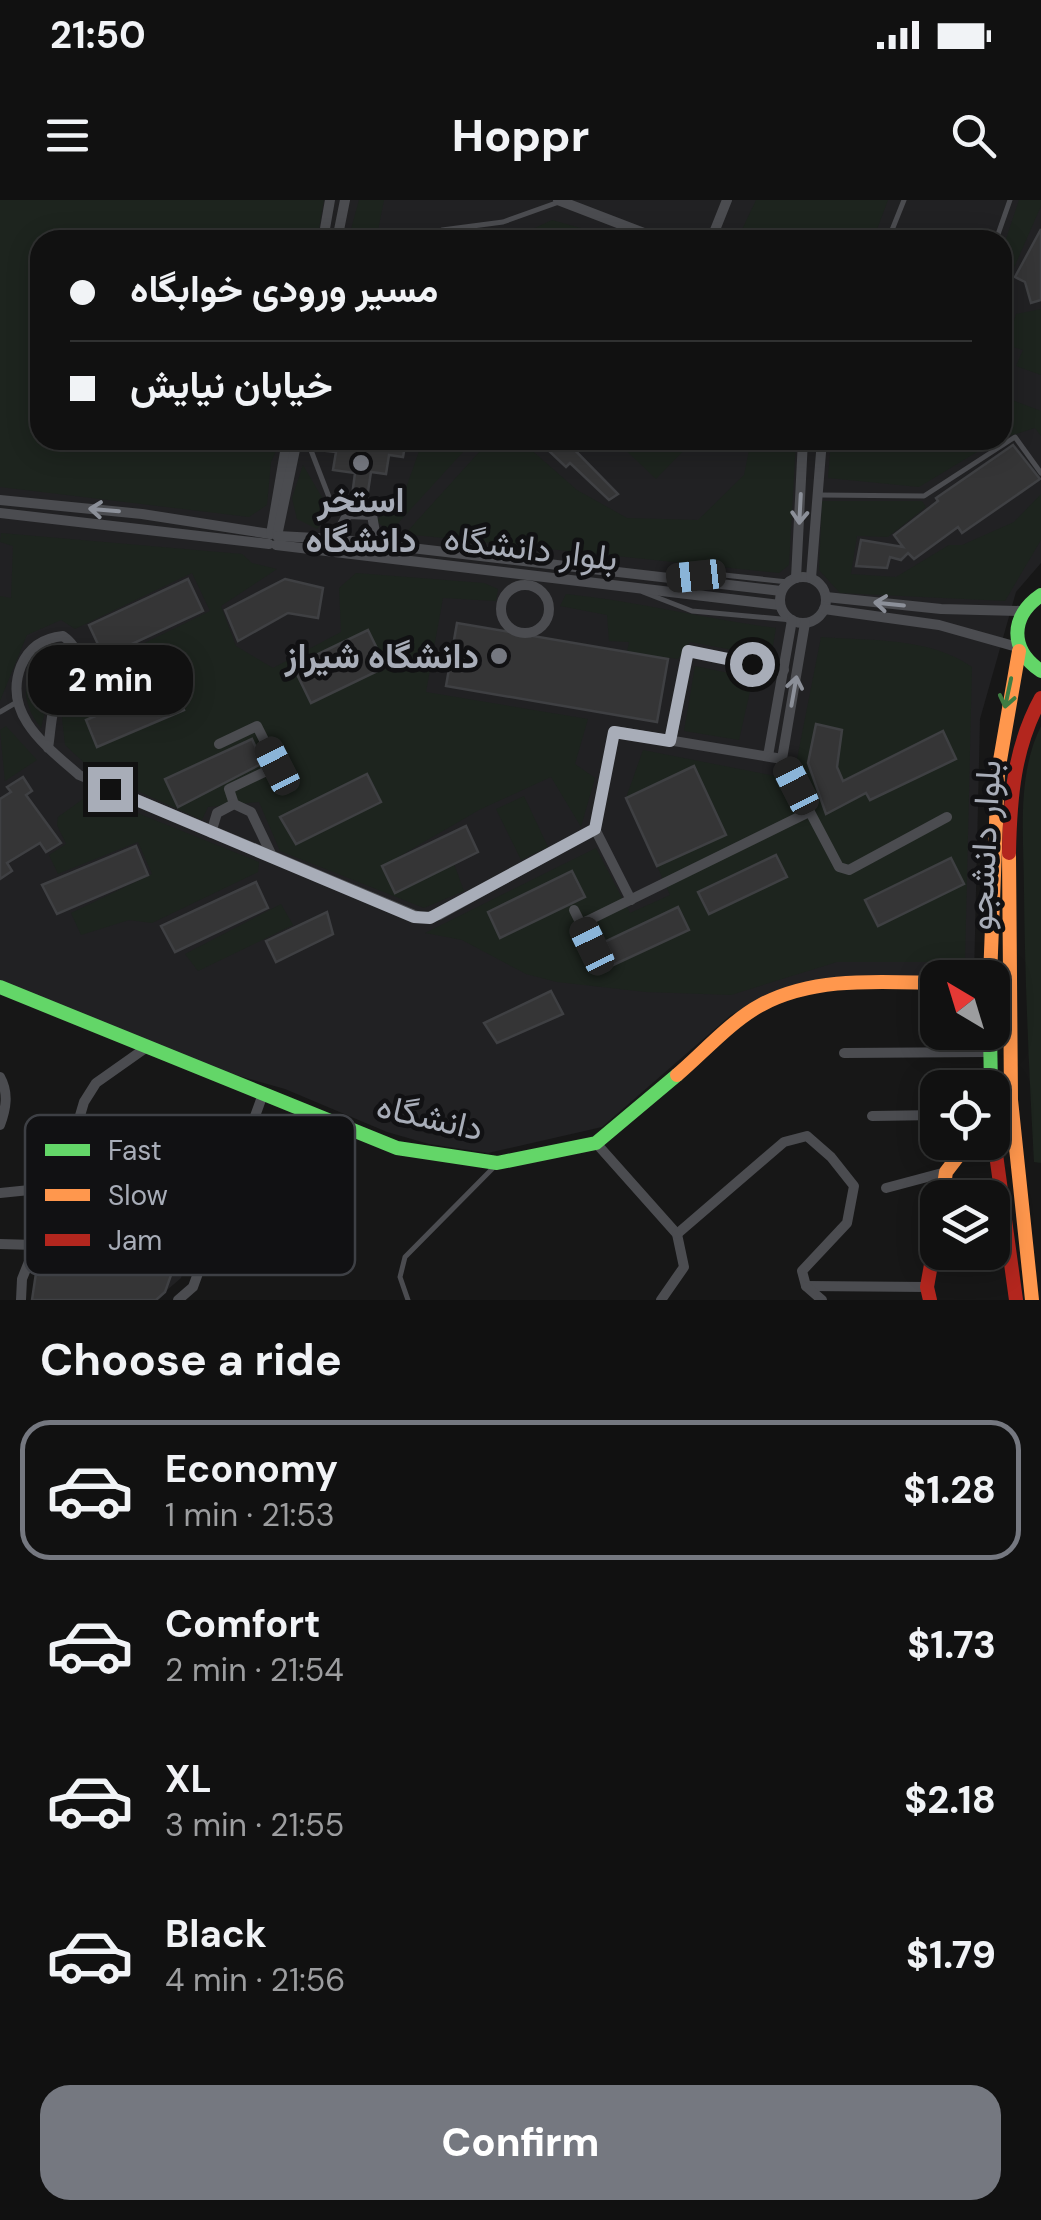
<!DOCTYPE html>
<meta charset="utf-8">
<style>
body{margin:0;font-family:"DM Sans",Vazirmatn,sans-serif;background:#1a1a1a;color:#f1f3f6;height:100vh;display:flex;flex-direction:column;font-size:38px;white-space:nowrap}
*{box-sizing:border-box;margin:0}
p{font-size:32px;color:#9c9d9f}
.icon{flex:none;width:55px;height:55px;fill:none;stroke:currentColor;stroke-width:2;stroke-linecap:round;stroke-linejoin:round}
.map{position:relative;height:1100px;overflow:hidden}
.details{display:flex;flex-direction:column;background:#111;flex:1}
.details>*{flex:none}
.hud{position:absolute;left:30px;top:30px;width:982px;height:220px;border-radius:30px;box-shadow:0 5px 25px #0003,0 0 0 2px #303131;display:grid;align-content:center;height:220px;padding:0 40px;background:#111}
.needle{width:65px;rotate:322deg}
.controls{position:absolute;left:920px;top:760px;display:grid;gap:20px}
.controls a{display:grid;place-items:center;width:90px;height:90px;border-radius:20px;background:#111;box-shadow:0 5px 25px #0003,0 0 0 2px #303131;font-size:50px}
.end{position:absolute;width:45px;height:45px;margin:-22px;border:12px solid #a8adb8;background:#111;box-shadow:0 0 0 5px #111}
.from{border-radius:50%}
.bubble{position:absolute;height:70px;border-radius:30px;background:#111;box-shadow:0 5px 25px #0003,0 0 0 2px #303131;font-size:32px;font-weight:800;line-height:70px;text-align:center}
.car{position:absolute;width:30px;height:60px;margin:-30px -15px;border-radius:12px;box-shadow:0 0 8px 2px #0007;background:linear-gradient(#222 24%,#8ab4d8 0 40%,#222 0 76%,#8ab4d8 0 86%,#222 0)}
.hud b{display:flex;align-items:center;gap:35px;height:95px;font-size:38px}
.hud b+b{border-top:2px solid #303131}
.hud i{width:25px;height:25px;background:#f1f3f6}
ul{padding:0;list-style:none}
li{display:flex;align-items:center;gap:30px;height:140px;margin:0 20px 15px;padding:0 20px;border:5px solid transparent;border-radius:30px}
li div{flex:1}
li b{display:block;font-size:38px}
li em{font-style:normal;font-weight:800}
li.current{border-color:#757880}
li>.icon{width:90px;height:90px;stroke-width:1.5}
h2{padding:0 40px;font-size:45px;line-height:120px}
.cta{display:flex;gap:20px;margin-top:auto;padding:20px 40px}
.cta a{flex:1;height:115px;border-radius:30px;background:#757880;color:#fff;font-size:40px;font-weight:800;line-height:115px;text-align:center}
.status{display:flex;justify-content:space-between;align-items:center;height:70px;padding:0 50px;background:#111;direction:ltr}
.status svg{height:28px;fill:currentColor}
header{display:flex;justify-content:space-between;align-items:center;height:130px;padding:0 40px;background:#111;font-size:45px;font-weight:800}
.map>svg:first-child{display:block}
</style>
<div class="status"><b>21:50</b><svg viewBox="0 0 49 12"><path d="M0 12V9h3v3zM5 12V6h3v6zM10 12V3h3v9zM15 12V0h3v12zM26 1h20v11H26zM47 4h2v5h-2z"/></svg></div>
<header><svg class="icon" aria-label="menu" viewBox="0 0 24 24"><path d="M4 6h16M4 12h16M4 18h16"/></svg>Hoppr<svg class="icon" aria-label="search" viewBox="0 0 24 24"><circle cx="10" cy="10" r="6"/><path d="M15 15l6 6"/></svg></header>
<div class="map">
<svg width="1041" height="1100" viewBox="0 0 1041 1100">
<rect width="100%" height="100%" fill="#171717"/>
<g fill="#212123" fill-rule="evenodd">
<path d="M0,0H1041V363L1016,392L980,519L974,777L840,776L769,795L731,815L602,927L488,953L429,944L387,932L285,889L190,862L0,780ZM40,40H1002V240H40Z"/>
<polygon points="84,954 158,979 141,1025 164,969 217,983 181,1078 167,1090 56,1031"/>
</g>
<g fill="#1d241e">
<polygon points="0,0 324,0 317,40 40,40 40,240 281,240 271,262 267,305 249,317 0,287"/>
<polygon points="359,0 384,0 376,40 348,40"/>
<polygon points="756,0 888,0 873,40 737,40"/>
<polygon points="1019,0 1041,0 1041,6 1013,70 1003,71 1003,48"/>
<polygon points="552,20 623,40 509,40"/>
<polygon points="1041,109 1041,175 1016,166 1023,150 1007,145 1016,114"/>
<polygon points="1007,198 1041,211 1041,236 1035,228 1003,238 1003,207"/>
<polygon points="423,240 474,240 390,332 376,321 406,288"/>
<polygon points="490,240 520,240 577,290 627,318 698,320 744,275 751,240 796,240 789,365 779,373 405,334"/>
<polygon points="615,240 694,240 656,279"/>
<polygon points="831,240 997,240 919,287 828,278"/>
<polygon points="303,265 331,313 317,329 297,319 292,298"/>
<polygon points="1041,294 1041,340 1005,401 840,393 819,370 822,301 922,301 926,307 888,337 857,336 851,374 896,377 949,345 962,345 1014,322"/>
<polygon points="1,333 242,354 252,363 277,369 221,406 236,446 273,468 341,432 339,388 356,373 484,383 498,389 496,401 443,398 426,492 588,519 575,564 595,578 581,627 551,577 479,610 383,666 395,692 454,664 464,691 424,708 280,651 259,602 208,607 202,620 93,571 65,545 62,518 79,475 210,411 192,373 75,429 61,420 27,435 0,501 0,396 11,398 13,346 0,342"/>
<path d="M566,394C637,401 705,419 776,428L771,457L690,442L678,459L627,452L629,442L609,441L607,415L560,406Z"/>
<path d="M821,437C873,441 929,437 972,467L965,762H837L731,795L646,792L557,782L526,774L462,740L425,733L596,648L630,713L670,695L657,666L725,635L626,598L643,550L775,576L797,559Z"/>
<path d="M48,450L68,461L51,488L41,528C19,500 21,473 48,450Z"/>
<polygon points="695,466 753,478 739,540 684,531"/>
<polygon points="6,526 37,560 5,581 0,530"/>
<path d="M1041,526V963L1034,962C1029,872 1025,783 1024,692C1024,638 1016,576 1041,526Z"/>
<polygon points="90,594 259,662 258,672 152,723 129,720 81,735 71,713 152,674 138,642 58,674 49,655 66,644 57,625 58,617"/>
<polygon points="524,596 548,647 521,660 496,609"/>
<polygon points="281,704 293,725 198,771 185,754"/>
</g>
<g fill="#353536" stroke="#3f4043" stroke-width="2.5">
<polygon points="1041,29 1041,100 1031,103 1025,82 1015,77"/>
<polygon points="318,240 406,240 403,257 389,255 386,274 371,272 367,298 352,296 355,273 333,270 336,252 317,250"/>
<polygon points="559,240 565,240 618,294 609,300 570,263 566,267 549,251"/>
<polygon points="1013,245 1040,279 962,333 958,327 914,359 908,353 901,360 890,357 887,368 856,366 861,340 903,347 894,335 938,301 936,298"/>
<polygon points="188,379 203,411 104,457 89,425"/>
<polygon points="285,379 323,388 318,418 288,413 238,441 225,410"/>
<polygon points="457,423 668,459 657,522 446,486"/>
<polygon points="368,430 386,467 311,503 293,466"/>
<polygon points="173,483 184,510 97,547 86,520"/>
<polygon points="816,524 842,530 837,567 843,581 943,531 956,559 870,600 866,593 826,614 808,563"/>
<polygon points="252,539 263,563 178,607 165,579"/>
<polygon points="694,566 726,635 657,666 626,598"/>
<polygon points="367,574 381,602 296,644 280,617"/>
<polygon points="23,577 32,591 26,595 61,643 46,652 40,643 7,663 12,671 0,679 0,599 11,592 7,587"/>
<polygon points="466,626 478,652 395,693 382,666"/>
<polygon points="136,646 148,675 57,714 42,685"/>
<polygon points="776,655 787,677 709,714 698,692"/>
<polygon points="951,658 964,684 878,726 865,700"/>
<polygon points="572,671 585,697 500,738 488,712"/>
<polygon points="256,682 268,708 175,752 161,726"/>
<polygon points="678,707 689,730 611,766 600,744"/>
<polygon points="327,712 333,734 276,762 266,741"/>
<polygon points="551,791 563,814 497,843 484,823"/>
<polygon points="91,974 120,987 95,1054 132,1074 137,1062 134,1050 144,1024 153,1007 161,1004 169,1008 155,1044 156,1051 176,1061 165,1092 156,1100 32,1100 36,1073 56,1032 60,1035 72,1005 68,1003 72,993 81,998"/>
</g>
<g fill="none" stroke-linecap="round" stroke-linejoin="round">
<g stroke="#4b4c50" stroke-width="5">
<polyline points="432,40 442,30 503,22 559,2"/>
<polyline points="888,40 904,0"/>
<polyline points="996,40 1010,0"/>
<polyline points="307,240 329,297 348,314"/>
<polyline points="820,295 924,296 1015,237 1041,273"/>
<polyline points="691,376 715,374 788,382"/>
<polyline points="643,392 692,411 792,420"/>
<polyline points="0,512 17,502"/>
<polyline points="408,1100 400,1077 405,1057 495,966"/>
</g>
<g stroke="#4b4c50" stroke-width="10">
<polyline points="558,0 662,40"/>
<polyline points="323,40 330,0"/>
<polyline points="337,40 345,0"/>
<polyline points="711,40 727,0"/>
<polyline points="0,300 142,314 270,334"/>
<polyline points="0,313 269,344"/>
<polyline points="271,334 287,240"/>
<polyline points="277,336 297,240"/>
<polyline points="278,336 334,339 781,391"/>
<polyline points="334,339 348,314 372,315 377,344"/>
<polyline points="276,345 780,405"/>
<circle cx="803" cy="400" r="23"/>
<polyline points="796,378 803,240"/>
<polyline points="811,378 822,240"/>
<circle cx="525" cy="409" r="24"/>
<polyline points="826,397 941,409 1021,411"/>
<polyline points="824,409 939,425 1017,447"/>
<polyline points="671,541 688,451 784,470"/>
<polyline points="219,544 257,526 277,566 229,589 234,604"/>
<path d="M48,548C51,530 51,508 59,491C68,471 90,455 63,436C43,438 29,447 21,466C2,514 46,546 79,575L422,718L439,715L595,629"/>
<polyline points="768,556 792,420"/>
<polyline points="782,559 839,667 849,670 947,617"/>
<polyline points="782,559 805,423"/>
<polyline points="211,633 217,613 234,604 251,612 273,658"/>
<polyline points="631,700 595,629 614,531 782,559"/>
<polyline points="574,710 592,746"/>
<polyline points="581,724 809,612"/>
<polyline points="844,853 991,852"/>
<path d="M0,877C9,893 6,909 0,925"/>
<polyline points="872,916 938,915"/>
<polyline points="596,943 677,1034 684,1067 661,1100"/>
<polyline points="886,988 946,972"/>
<polyline points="0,993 59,987"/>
<polyline points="677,1034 784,942 807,936 831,957 854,986 847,1023 802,1071 806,1086"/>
<polyline points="0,1044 35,1045"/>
<polyline points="806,1086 927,1087"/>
<polyline points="807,1087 822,1100"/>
<polyline points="21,1100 22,1079 59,987 84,902 96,883 147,847"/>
<polyline points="178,1100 193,1087 263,894"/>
</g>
<g stroke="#63d668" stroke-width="14">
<path d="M1041,395C1010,416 1009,450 1041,471"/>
<polyline points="0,787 397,948 497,963 596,943 677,875"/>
<polyline points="990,832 991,888"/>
</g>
<g stroke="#ff974d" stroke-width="14">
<polyline points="1009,653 1011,900 1032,1100"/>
<polyline points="990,778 998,572 1019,451"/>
<path d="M677,875C703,853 731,821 761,805C815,776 880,782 938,783"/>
<polyline points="942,998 946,972 969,942"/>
</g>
<g stroke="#b3261e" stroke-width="14">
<path d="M1009,653C1010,598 1014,547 1041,498"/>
<polyline points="992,925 1016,1100"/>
<polyline points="930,1100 927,1087 938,1025"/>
</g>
</g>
<defs><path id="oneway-shaft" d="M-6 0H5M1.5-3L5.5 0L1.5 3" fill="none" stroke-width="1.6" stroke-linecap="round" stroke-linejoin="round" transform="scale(2.5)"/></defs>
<g stroke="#8c9099">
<use href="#oneway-shaft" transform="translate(800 309) rotate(93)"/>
<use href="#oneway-shaft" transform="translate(104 310) rotate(-175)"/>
<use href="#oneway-shaft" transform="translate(889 404) rotate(-174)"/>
<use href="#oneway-shaft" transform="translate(794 491) rotate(-80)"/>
</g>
<use stroke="#3e7d42" href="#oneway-shaft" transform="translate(1008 493) rotate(102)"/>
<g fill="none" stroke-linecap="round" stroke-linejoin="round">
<polyline stroke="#a8adb8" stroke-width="12" points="110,589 414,717 430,718 595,629 614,532 670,541 688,451 752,464"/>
</g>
<g fill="#757880" stroke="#111113" stroke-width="4">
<circle cx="361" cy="263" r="10"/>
<circle cx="499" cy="456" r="10"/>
</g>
<g text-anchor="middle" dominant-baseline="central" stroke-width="9" stroke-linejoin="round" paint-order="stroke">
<g font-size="35" font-weight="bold" fill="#a8adb8" stroke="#111113">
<text x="361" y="300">استخر<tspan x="361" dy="40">دانشگاه</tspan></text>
<text x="479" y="456" text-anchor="end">دانشگاه شیراز</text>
</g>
<g font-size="35" fill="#a8adb8" stroke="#111113">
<text transform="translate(531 348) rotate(7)">بلوار دانشگاه</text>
<text transform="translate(984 645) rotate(-87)">بلوار دانشجو</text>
<text transform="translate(430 917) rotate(13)">دانشگاه</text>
</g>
</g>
<rect x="25" y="915" width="330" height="160" rx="15" fill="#111113" stroke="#3e4045" stroke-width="2.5"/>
<rect x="45" y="944" width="45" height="12" fill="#63d668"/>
<rect x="45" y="989" width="45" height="12" fill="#ff974d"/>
<rect x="45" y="1034" width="45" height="12" fill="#b3261e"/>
<g font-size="28" fill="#a8adb8">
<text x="108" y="960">Fast</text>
<text x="108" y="1005">Slow</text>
<text x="108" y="1050">Jam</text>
</g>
</svg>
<div class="controls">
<a><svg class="needle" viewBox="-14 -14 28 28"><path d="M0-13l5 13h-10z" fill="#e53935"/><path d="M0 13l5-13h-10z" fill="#9c9d9f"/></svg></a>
<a><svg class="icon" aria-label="locate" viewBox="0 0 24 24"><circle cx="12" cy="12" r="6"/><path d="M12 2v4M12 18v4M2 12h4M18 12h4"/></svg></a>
<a><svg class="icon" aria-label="layers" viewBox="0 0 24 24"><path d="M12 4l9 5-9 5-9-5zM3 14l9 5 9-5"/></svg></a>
</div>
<i class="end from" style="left:752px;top:464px"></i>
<i class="end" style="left:110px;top:589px"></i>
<div class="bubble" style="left:28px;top:445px;width:165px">2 min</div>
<i class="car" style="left:696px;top:376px;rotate:264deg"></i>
<i class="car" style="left:277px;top:566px;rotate:333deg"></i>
<i class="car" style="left:796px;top:586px;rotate:333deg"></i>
<i class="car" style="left:592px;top:746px;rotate:334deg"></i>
<div class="hud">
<b><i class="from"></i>مسیر ورودی خوابگاه</b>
<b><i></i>خیابان نیایش</b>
</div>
</div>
<section class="details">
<h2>Choose a ride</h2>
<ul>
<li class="current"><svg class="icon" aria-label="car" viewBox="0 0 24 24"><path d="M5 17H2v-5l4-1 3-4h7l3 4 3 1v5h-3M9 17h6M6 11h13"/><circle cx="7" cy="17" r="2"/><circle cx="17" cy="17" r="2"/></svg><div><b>Economy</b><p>1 min · 21:53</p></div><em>$1.28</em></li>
<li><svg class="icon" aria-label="car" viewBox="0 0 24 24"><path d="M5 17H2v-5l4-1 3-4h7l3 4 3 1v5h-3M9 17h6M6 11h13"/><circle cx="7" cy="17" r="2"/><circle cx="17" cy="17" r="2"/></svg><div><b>Comfort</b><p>2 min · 21:54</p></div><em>$1.73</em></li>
<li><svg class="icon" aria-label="car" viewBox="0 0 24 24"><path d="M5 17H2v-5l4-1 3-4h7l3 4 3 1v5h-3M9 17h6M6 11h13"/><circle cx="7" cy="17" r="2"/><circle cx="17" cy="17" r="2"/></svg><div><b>XL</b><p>3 min · 21:55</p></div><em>$2.18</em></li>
<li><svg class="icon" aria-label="car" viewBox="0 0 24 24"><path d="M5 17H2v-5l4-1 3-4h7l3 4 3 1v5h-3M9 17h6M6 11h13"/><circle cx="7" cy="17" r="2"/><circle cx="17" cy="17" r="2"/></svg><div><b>Black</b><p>4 min · 21:56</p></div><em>$1.79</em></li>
</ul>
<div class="cta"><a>Confirm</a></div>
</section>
